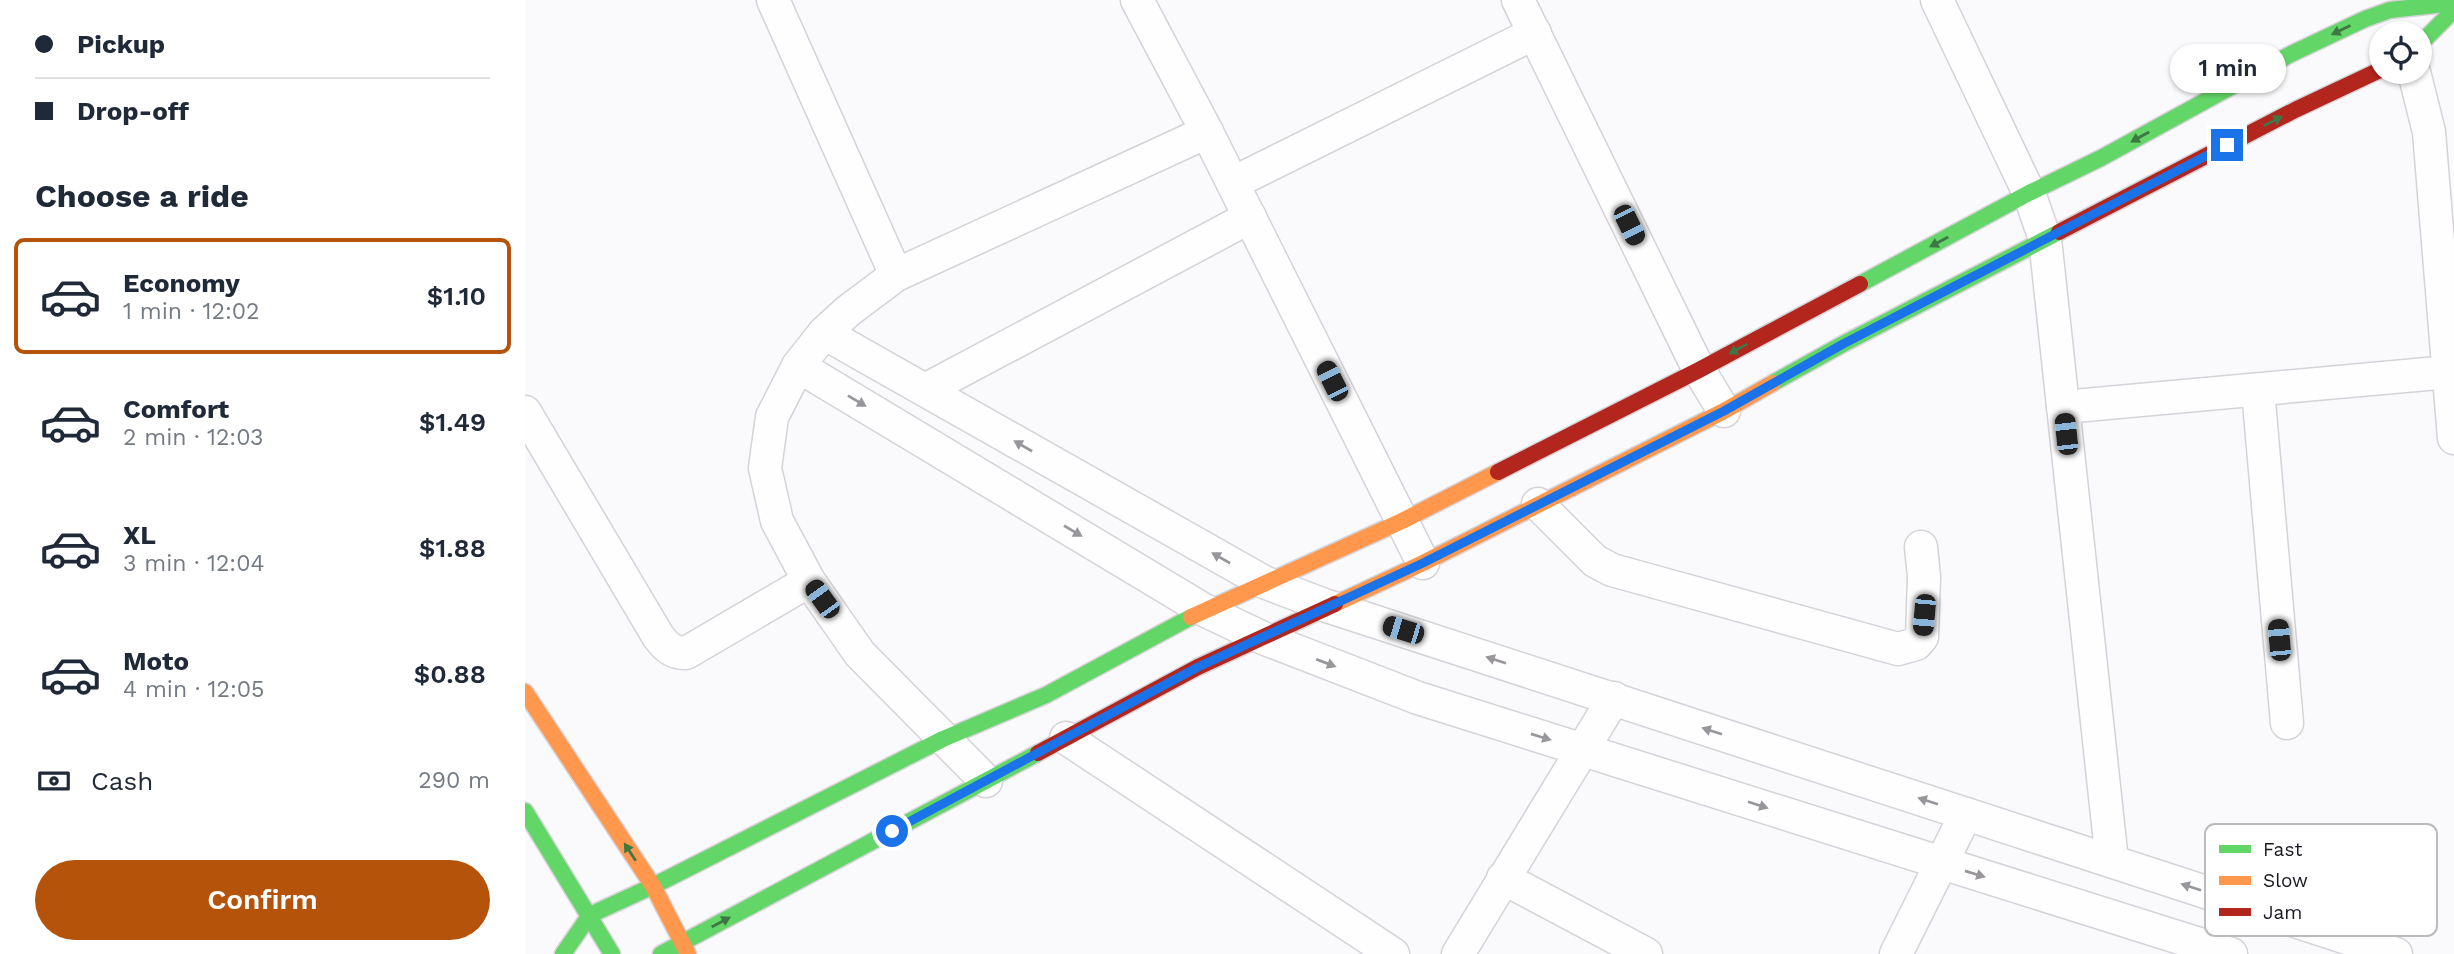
<!DOCTYPE html>
<meta charset="utf-8">
<style>
body{margin:0;font-family:"Work Sans",sans-serif;background:#f2f2f3;color:#1f2937;height:100vh;display:flex;flex-direction:column;font-size:26px;white-space:nowrap}
*{box-sizing:border-box;margin:0}
p{font-size:23px;color:#747a83}
.icon{flex:none;width:38px;height:38px;fill:none;stroke:currentColor;stroke-width:2;stroke-linecap:round;stroke-linejoin:round}
.map{position:relative;flex:1;overflow:hidden}
.details{display:flex;flex-direction:column;background:#fff;width:525px}
.details>*{flex:none}
.banner{display:grid;align-content:center;height:154px;padding:0 35px;background:#fff}
.controls{position:absolute;left:1844px;top:21px;display:grid;gap:14px}
.controls a{display:grid;place-items:center;width:63px;height:63px;border-radius:50%;background:#fff;box-shadow:0 2px 5px #0004;font-size:35px}
.end{position:absolute;width:32px;height:32px;margin:-16px;border:9px solid #1a73e8;background:#fff;box-shadow:0 0 0 4px #fff}
.from{border-radius:50%}
.bubble{position:absolute;height:49px;border-radius:24px;background:#fff;box-shadow:0 2px 5px #0004;font-size:23px;font-weight:600;line-height:49px;text-align:center}
.car{position:absolute;width:21px;height:42px;margin:-21px -10px;border-radius:9px;box-shadow:0 0 5px 2px #0007;background:linear-gradient(#222 24%,#8ab4d8 0 40%,#222 0 76%,#8ab4d8 0 86%,#222 0)}
.banner b{display:flex;align-items:center;gap:24px;height:66px;font-size:26px}
.banner b+b{border-top:2px solid #e0e1e3}
.banner i{width:18px;height:18px;background:#1f2937}
ul{padding:0;list-style:none}
li{display:flex;align-items:center;gap:21px;height:116px;margin:0 14px 10px;padding:0 21px;border:4px solid transparent;border-radius:10px}
li div{flex:1}
li b{display:block;font-size:26px}
li em{font-style:normal;font-weight:600}
li.selected{border-color:#b45309}
li>.icon{width:63px;height:63px;stroke-width:1.5}
h2{padding:0 35px;font-size:32px;line-height:84px}
.pay{display:flex;align-items:center;gap:18px;height:77px;padding:0 35px;font-size:26px}
.pay p{margin-inline-start:auto}
.action{display:flex;gap:14px;margin-top:auto;padding:14px 35px}
.action a{flex:1;height:80px;border-radius:42px;background:#b45309;color:#fff;font-size:28px;font-weight:600;line-height:80px;text-align:center}
main{display:flex;flex:1;min-height:0}
.map>svg:first-child{display:block}
</style>
<main>
<section class="details">
<div class="banner">
<b><i class="from"></i>Pickup</b>
<b><i></i>Drop-off</b>
</div>
<h2>Choose a ride</h2>
<ul>
<li class="selected"><svg class="icon" aria-label="car" viewBox="0 0 24 24"><path d="M5 17H2v-5l4-1 3-4h7l3 4 3 1v5h-3M9 17h6M6 11h13"/><circle cx="7" cy="17" r="2"/><circle cx="17" cy="17" r="2"/></svg><div><b>Economy</b><p>1 min · 12:02</p></div><em>$1.10</em></li>
<li><svg class="icon" aria-label="car" viewBox="0 0 24 24"><path d="M5 17H2v-5l4-1 3-4h7l3 4 3 1v5h-3M9 17h6M6 11h13"/><circle cx="7" cy="17" r="2"/><circle cx="17" cy="17" r="2"/></svg><div><b>Comfort</b><p>2 min · 12:03</p></div><em>$1.49</em></li>
<li><svg class="icon" aria-label="car" viewBox="0 0 24 24"><path d="M5 17H2v-5l4-1 3-4h7l3 4 3 1v5h-3M9 17h6M6 11h13"/><circle cx="7" cy="17" r="2"/><circle cx="17" cy="17" r="2"/></svg><div><b>XL</b><p>3 min · 12:04</p></div><em>$1.88</em></li>
<li><svg class="icon" aria-label="car" viewBox="0 0 24 24"><path d="M5 17H2v-5l4-1 3-4h7l3 4 3 1v5h-3M9 17h6M6 11h13"/><circle cx="7" cy="17" r="2"/><circle cx="17" cy="17" r="2"/></svg><div><b>Moto</b><p>4 min · 12:05</p></div><em>$0.88</em></li>
</ul>
<div class="pay"><svg class="icon" aria-label="cash" viewBox="0 0 24 24"><path d="M3 7h18v10H3z"/><circle cx="12" cy="12" r="2"/></svg>Cash<p>290 m</p></div>
<div class="action"><a>Confirm</a></div>
</section>
<div class="map">
<svg width="1929" height="954" viewBox="0 0 1929 954">
<rect width="100%" height="100%" fill="#faf9fc"/>
<g fill="none" stroke-linecap="round" stroke-linejoin="round">
<g stroke="#d5d2d8" stroke-width="35">
<g id="street">
<polyline points="248,0 371,275"/>
<polyline points="612,0 682,132 898,563"/>
<polyline points="993,0 1174,370 1199,411"/>
<polyline points="1412,0 1504,193 1520,239 1587,861"/>
<polyline points="1889,72 1904,132 1929,438"/>
<polyline points="708,183 1010,33"/>
<polyline points="299,333 739,582 802,606 1871,954"/>
<polyline points="273,366 679,610 738,638 893,698 1706,954"/>
<polyline points="400,390 725,217"/>
<polyline points="1733,390 1762,723"/>
<polyline points="1538,407 1924,372"/>
<path d="M0,412L133,636C141,647 147,653 161,653L284,581"/>
<polyline points="1013,504 1070,561 1087,570 1373,649 1391,644 1397,637 1399,577 1396,547"/>
<polyline points="541,738 868,954"/>
<polyline points="461,781 335,654 284,581 252,521 240,468 247,417 273,366 299,333 323,311 371,275 682,132"/>
<polyline points="978,878 1121,954"/>
<polyline points="933,954 1089,698"/>
<polyline points="1371,954 1441,814"/>
</g>
</g>
<g stroke="#d5d2d8" stroke-width="19">
<g id="fast">
<polyline points="1895,44 1929,10"/>
<polyline points="1335,284 1504,193 1576,158 1766,54 1840,19 1865,10 1929,3"/>
<polyline points="1248,383 1318,344 1534,232"/>
<polyline points="0,811 87,954"/>
<polyline points="38,954 65,915 128,886 418,739 521,695 666,617"/>
<polyline points="136,954 513,753"/>
</g>
</g>
<g stroke="#d5d2d8" stroke-width="19">
<g id="slow">
<polyline points="810,604 898,563 1199,411 1248,383"/>
<polyline points="666,617 877,521 973,472"/>
<polyline points="0,692 128,886 163,954"/>
</g>
</g>
<g stroke="#d5d2d8" stroke-width="19">
<g id="jam">
<polyline points="1534,232 1770,110 1857,69"/>
<polyline points="973,472 1174,370 1335,284"/>
<polyline points="513,753 673,667 810,604"/>
</g>
</g>
<use href="#street" stroke="#fefeff" stroke-width="32"/>
<use href="#fast" stroke="#63d668" stroke-width="16"/>
<use href="#slow" stroke="#ff974d" stroke-width="16"/>
<use href="#jam" stroke="#b3261e" stroke-width="16"/>
</g>
<defs><path id="oneway-solid" d="M-6-.8H1V-3.2L6.5 0L1 3.2V.8H-6Z" transform="scale(1.75)"/></defs>
<g fill="#3f7744">
<use href="#oneway-solid" transform="translate(1816 30) rotate(154)"/>
<use href="#oneway-solid" transform="translate(1748 121) rotate(-27)"/>
<use href="#oneway-solid" transform="translate(1615 137) rotate(151)"/>
<use href="#oneway-solid" transform="translate(1414 242) rotate(152)"/>
<use href="#oneway-solid" transform="translate(1213 349) rotate(152)"/>
<use href="#oneway-solid" transform="translate(105 852) rotate(-123)"/>
<use href="#oneway-solid" transform="translate(196 922) rotate(-28)"/>
</g>
<g fill="#98969b">
<use href="#oneway-solid" transform="translate(332 401) rotate(31)"/>
<use href="#oneway-solid" transform="translate(498 446) rotate(-150)"/>
<use href="#oneway-solid" transform="translate(548 531) rotate(31)"/>
<use href="#oneway-solid" transform="translate(696 558) rotate(-150)"/>
<use href="#oneway-solid" transform="translate(971 660) rotate(-162)"/>
<use href="#oneway-solid" transform="translate(801 663) rotate(21)"/>
<use href="#oneway-solid" transform="translate(1187 731) rotate(-162)"/>
<use href="#oneway-solid" transform="translate(1016 737) rotate(17)"/>
<use href="#oneway-solid" transform="translate(1403 801) rotate(-162)"/>
<use href="#oneway-solid" transform="translate(1233 805) rotate(18)"/>
<use href="#oneway-solid" transform="translate(1450 874) rotate(17)"/>
<use href="#oneway-solid" transform="translate(1666 887) rotate(-162)"/>
</g>
<g fill="none" stroke-linecap="round" stroke-linejoin="round">
<polyline stroke="#1a73e8" stroke-width="9" points="367,831 673,667 898,563 1199,411 1318,344 1702,145"/>
</g>
<rect x="1680" y="824" width="232" height="112" rx="10" fill="#fff" stroke="#bbbabc" stroke-width="2"/>
<rect x="1694" y="845" width="32" height="8" fill="#63d668"/>
<rect x="1694" y="876" width="32" height="9" fill="#ff974d"/>
<rect x="1694" y="908" width="32" height="8" fill="#b3261e"/>
<g font-size="19" fill="#1b1820">
<text x="1738" y="856">Fast</text>
<text x="1738" y="887">Slow</text>
<text x="1738" y="919">Jam</text>
</g>
</svg>
<div class="controls">
<a><svg class="icon" aria-label="locate" viewBox="0 0 24 24"><circle cx="12" cy="12" r="6"/><path d="M12 2v4M12 18v4M2 12h4M18 12h4"/></svg></a>
</div>
<i class="end from" style="left:367px;top:831px"></i>
<i class="end" style="left:1702px;top:145px"></i>
<div class="bubble" style="left:1645px;top:44px;width:116px">1 min</div>
<i class="car" style="left:1104px;top:225px;rotate:154deg"></i>
<i class="car" style="left:807px;top:381px;rotate:333deg"></i>
<i class="car" style="left:1541px;top:434px;rotate:354deg"></i>
<i class="car" style="left:297px;top:599px;rotate:324deg"></i>
<i class="car" style="left:1399px;top:615px;rotate:185deg"></i>
<i class="car" style="left:878px;top:630px;rotate:287deg"></i>
<i class="car" style="left:1754px;top:640px;rotate:355deg"></i>
</div>
</main>
